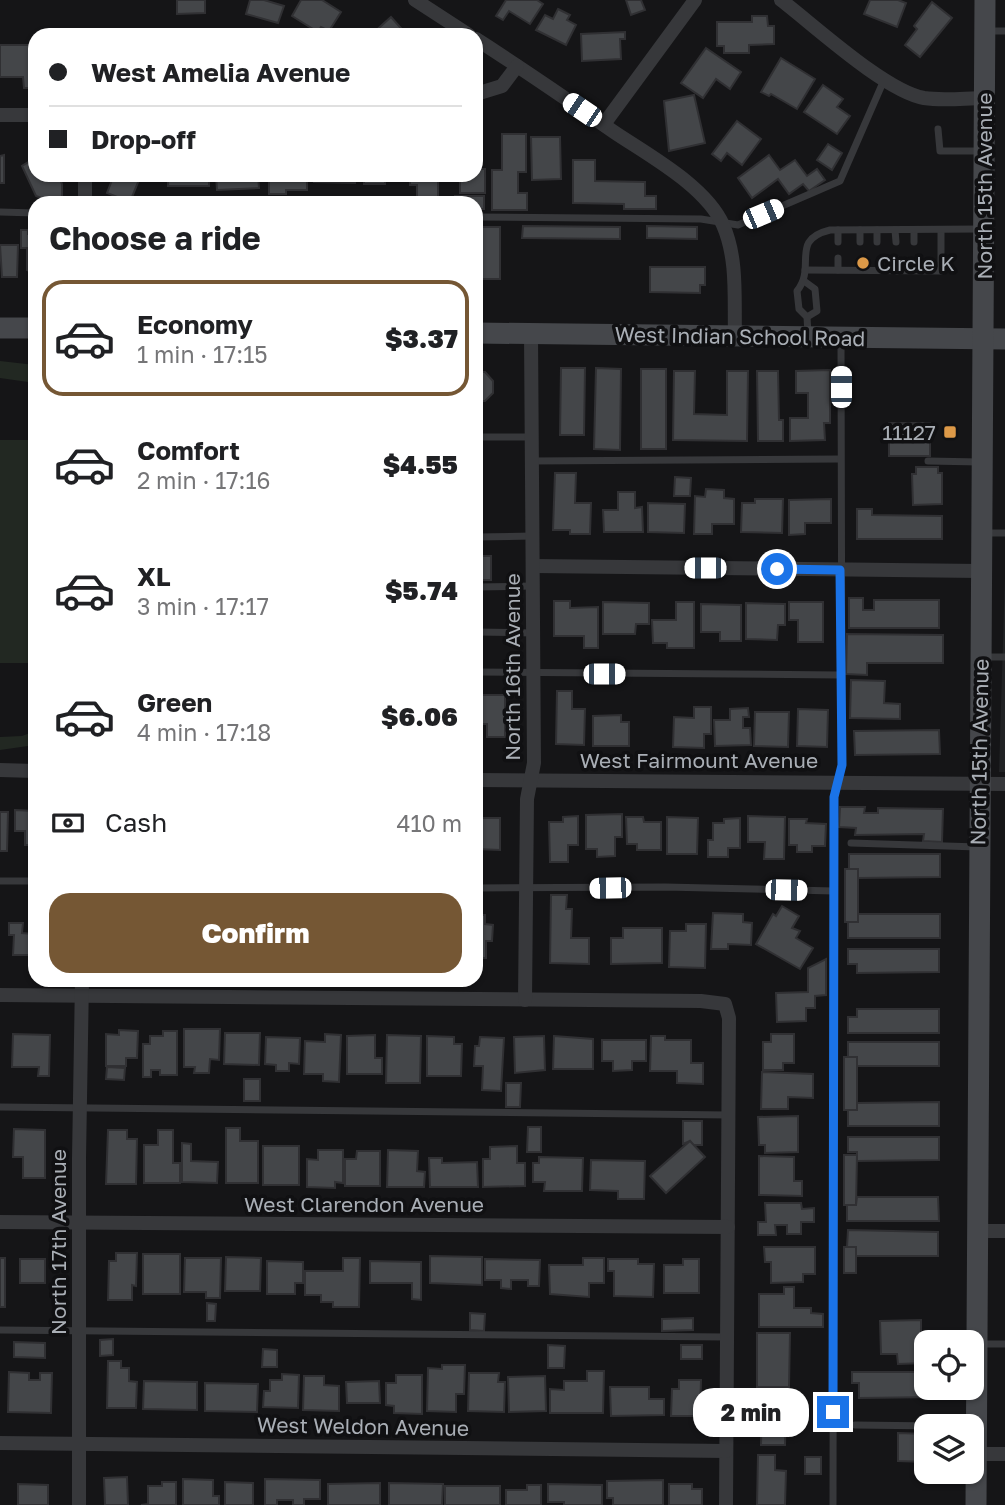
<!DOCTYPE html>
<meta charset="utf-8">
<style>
body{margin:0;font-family:"Golos Text",sans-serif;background:#f6f6f6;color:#202124;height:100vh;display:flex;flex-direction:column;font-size:26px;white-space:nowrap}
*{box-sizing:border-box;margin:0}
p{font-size:23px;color:#757577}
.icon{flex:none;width:38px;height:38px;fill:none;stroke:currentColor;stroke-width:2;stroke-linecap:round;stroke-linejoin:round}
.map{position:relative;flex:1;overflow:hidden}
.panel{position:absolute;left:28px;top:196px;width:455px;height:791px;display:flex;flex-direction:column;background:#fff;border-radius:21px;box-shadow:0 2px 5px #0004}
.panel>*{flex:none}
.banner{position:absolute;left:28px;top:28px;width:455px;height:154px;border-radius:21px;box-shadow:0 2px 5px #0004;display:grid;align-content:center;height:154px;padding:0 21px;background:#fff}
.controls{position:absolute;left:914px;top:1330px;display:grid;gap:14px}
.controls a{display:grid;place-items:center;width:70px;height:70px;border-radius:14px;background:#fff;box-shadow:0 2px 5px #0004;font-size:35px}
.end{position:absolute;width:32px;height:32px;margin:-16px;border:9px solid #1a73e8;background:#fff;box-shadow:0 0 0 4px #fff}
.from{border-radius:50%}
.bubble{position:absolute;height:49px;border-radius:21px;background:#fff;box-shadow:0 2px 5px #0004;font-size:23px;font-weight:800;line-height:49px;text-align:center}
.car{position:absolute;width:21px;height:42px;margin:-21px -10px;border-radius:9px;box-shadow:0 0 5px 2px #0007;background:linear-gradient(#fff 24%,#345 0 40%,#fff 0 76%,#345 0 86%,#fff 0)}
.banner b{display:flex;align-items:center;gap:24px;height:66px;font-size:26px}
.banner b+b{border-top:2px solid #e0e0e0}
.banner i{width:18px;height:18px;background:#202124}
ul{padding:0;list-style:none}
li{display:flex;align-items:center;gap:21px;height:116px;margin:0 14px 10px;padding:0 7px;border:4px solid transparent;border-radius:21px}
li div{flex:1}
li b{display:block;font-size:26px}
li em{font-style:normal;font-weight:800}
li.current{border-color:#755734}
li>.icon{width:63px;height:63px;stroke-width:1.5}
h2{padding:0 21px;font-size:32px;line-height:84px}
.pay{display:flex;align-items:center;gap:18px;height:77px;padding:0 21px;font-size:26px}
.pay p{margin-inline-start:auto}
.cta{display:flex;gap:14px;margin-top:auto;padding:14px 21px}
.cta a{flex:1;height:80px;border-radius:21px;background:#755734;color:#fff;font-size:28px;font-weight:800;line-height:80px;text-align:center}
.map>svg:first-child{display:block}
</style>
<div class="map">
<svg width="1005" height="1505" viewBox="0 0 1005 1505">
<rect width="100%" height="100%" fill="#151517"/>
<polygon fill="#212224" points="1005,576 1005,772 999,772"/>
<g fill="#222822">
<polygon points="0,361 35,365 35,383 0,378"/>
<rect x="0" y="440" width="35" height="223"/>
<polygon points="35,731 35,745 0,750 0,737 22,736"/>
</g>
<g fill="#444649" stroke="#303033" stroke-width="2">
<polygon points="177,0 205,0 205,13 177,14"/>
<polygon points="250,0 264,0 284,6 278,23 246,14"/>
<polygon points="301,0 322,0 341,12 329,31 321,27 318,32 292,16"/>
<polygon points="506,0 537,0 543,4 530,24 509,11 503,20 496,16"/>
<polygon points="626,0 641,0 645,10 631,15"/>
<polygon points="870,0 898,0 906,3 897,27 864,14"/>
<polygon points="932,2 952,18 920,57 905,45 917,29 914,26"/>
<polygon points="558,9 570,15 567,20 576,25 566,45 536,30 545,15 553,19"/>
<polygon points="752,16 767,16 768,26 774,26 774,44 749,45 749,53 724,53 724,46 717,46 717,22 752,22"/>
<polygon points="391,17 407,35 371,35"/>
<polygon points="625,32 625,39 620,39 621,59 582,61 581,34"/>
<polygon points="0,45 35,45 35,88 24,88 23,77 0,77"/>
<polygon points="706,48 741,72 730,89 716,79 703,98 681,83"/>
<polygon points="781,58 815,79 797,109 771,94 769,96 761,92"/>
<polygon points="823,85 843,99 837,107 850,116 837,134 804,112"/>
<polygon points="694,95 705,143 669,151 664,101"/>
<polygon points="737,121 761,139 742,165 727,153 721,161 712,154"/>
<polygon points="502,134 526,134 526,172 518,172 518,193 527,193 527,210 492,210 492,170 502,170"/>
<polygon points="531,137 560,137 561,179 532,180"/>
<polygon points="828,144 842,153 832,170 817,160"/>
<polygon points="4,155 4,183 0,183 0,156"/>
<polygon points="769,155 780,170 795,160 807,176 817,169 825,180 809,191 803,184 789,194 778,179 752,198 738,178"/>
<polygon points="35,158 35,175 58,175 62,184 62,203 54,203 36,196 22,166"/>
<polygon points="573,160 595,160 595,181 645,182 645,196 656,196 656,209 624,209 624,204 573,203"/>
<polygon points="476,169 485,169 485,193 460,193 460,175 476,175"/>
<polygon points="114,175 141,175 130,202 107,193"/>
<rect x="168" y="175" width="41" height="11"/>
<polygon points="216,175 258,175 259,188 217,190"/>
<polygon points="269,175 307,175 307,190 286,190 286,194 269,194"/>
<polygon points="315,175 355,175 355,183 314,182"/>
<polygon points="364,175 403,175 385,175 385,184 364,184"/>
<polygon points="410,175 438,175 438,200 417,203 417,185 410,185"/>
<polygon points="455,196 484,196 484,209 476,209 476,203 455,203"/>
<polygon points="523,226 620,227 620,239 522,238"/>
<polygon points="647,226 697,227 697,239 647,238"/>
<rect x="476" y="227" width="24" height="52"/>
<polygon points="21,230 28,230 28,234 35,234 35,273 27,270 27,248 21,248"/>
<polygon points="0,245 18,245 17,277 2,277"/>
<polygon points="650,267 705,267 705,285 700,285 700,293 650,292"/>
<polygon points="561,368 585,368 584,435 560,435"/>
<polygon points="596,368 621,369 620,450 594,449"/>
<rect x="641" y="369" width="25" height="80"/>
<polygon points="830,370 830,423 824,423 825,440 790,441 790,418 808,418 808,393 796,393 796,371"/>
<polygon points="674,371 695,371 694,414 727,415 727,371 748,371 747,441 673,440"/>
<polygon points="757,371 778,371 779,420 783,420 783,441 758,441"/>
<polygon points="476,372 485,372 493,381 493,393 485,401 476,401"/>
<rect x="889" y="423" width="41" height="33"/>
<polygon points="916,467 938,467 938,473 942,473 942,504 913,505 912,474 916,474"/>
<polygon points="555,473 576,473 575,503 591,503 590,534 570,534 570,530 553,530"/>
<polygon points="675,477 691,478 690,496 674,496"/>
<polygon points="706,489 724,490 724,498 734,499 734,524 712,524 712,534 694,534 695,496 705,497"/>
<polygon points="618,492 635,492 635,508 642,507 643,532 604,532 603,510 618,510"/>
<polygon points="755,499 783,499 782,533 741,532 742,503 755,503"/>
<polygon points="831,499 831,523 805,523 805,534 789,535 789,500"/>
<polygon points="648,503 685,504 684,533 648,532"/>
<polygon points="857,509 872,509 872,515 942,516 942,539 857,539"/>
<rect x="476" y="556" width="15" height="24"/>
<polygon points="849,598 863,598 863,610 874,610 874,600 939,600 939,628 849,628"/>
<polygon points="554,601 570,601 570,608 598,607 598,648 584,648 584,636 554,636"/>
<polygon points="603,602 649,603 649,624 636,624 635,634 603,634"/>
<polygon points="676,602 694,602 694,648 667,648 667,643 653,643 652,620 676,620"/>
<polygon points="789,602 823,602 823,642 798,642 798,620 789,620"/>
<polygon points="746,603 785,604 785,625 778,625 777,640 746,639"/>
<polygon points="701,604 741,605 741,641 720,641 720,632 701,632"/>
<polygon points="847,634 943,635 943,663 867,663 867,675 846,674"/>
<polygon points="851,680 885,681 884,703 900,704 900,719 850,718"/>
<polygon points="557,691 572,691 572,709 585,709 584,745 556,744"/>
<polygon points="476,695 505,695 505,737 487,737 487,724 476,724"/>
<polygon points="694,707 711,707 711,734 704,734 704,748 673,747 674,717 694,718"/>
<polygon points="748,708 749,717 743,717 743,728 750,728 751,745 715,746 714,720 730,720 730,709"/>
<polygon points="798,709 828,710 827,747 797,746"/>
<polygon points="755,712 789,712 788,747 754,746"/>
<polygon points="621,715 621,722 629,722 629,746 593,746 593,716"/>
<polygon points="939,730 940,754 855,755 854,731"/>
<polygon points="840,807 865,807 864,813 878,813 878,808 943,809 942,842 923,841 924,834 855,835 856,828 839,827"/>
<polygon points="15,810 35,811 35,845 25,845 25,831 15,831"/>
<polygon points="0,812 8,812 7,851 0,851"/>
<polygon points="622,814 622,837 615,837 615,856 597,857 597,849 586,849 586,815"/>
<polygon points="578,816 578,845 568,845 568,862 550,862 549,822 563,822 563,817"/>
<polygon points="748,816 785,817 784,859 764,859 765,842 748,842"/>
<polygon points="626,817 643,817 644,822 661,822 661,850 637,850 637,844 627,844"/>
<polygon points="667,817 698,818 697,854 667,854"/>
<polygon points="476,818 500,818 500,850 476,849"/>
<polygon points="740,818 740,848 728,848 728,857 708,857 708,840 713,840 713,823 724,823 724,819"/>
<polygon points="789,819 807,819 806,823 826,824 825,846 812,846 812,852 797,852 797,845 789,845"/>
<polygon points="849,854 940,854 940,877 858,878 858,869 849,869"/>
<rect x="845" y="869" width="13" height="53"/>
<polygon points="551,895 567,895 566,909 572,909 571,938 589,938 589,964 550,963"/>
<polygon points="782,906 799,916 792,928 800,931 796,938 813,948 800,969 756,944 773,914 776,916"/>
<polygon points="713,913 743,914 743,922 752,923 751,945 728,944 728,949 711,949"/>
<polygon points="858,914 940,914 940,938 848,938 848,922 858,922"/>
<polygon points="476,915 485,915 485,924 493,925 492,941 486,941 486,958 476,958"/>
<polygon points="9,923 23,923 22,933 33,934 35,925 35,955 13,955 14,935 9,935"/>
<polygon points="686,924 706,924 705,968 669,967 670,931 686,931"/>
<polygon points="623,928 662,928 662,963 611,964 611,938 623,938"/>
<polygon points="848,949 939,949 939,972 857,973 857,964 848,964"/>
<polygon points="826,959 826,995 815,996 815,1008 806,1008 806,1021 777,1022 776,993 808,992 808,968"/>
<polygon points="857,1009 939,1009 939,1033 848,1033 848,1017 857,1017"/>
<polygon points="184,1029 220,1029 219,1060 210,1059 209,1073 194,1073 195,1067 184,1067"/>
<polygon points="119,1030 138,1031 137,1058 126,1058 126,1066 106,1066 106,1034 119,1035"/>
<polygon points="163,1031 177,1031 177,1075 160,1075 160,1070 151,1070 151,1077 143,1077 143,1044 150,1044 150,1036 163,1036"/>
<polygon points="225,1033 260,1033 259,1065 224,1064"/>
<polygon points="13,1034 50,1035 49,1076 38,1076 39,1067 12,1067"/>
<polygon points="325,1034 341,1035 339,1082 323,1081 323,1074 304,1074 305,1041 325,1042"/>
<polygon points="771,1034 794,1034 794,1063 783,1063 783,1070 763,1070 763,1042 771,1042"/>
<polygon points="375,1035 375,1058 382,1058 382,1074 347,1074 347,1036"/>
<polygon points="387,1035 421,1036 420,1083 386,1083"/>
<polygon points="427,1036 454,1037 454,1044 462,1044 461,1076 427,1076"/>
<polygon points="544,1036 545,1070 515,1073 514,1037"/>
<polygon points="554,1036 593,1039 593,1069 553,1069"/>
<polygon points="651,1036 665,1036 665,1040 691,1040 691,1063 703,1063 703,1084 677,1083 677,1071 650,1071"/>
<polygon points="266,1037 300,1038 299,1064 289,1063 289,1071 276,1071 276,1065 265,1064"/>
<polygon points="480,1037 504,1038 501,1091 482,1090 483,1066 474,1066 475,1046 479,1046"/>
<polygon points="602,1040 646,1040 646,1061 632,1061 632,1070 613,1071 613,1061 602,1061"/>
<polygon points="848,1042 939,1042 939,1066 857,1066 857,1057 848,1057"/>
<rect x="844" y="1057" width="13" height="53"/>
<polygon points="107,1067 125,1068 124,1080 106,1079"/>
<polygon points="762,1072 813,1074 813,1098 788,1097 788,1109 761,1109"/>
<rect x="244" y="1079" width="16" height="22"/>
<polygon points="506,1083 521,1083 520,1107 506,1107"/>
<polygon points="939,1102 939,1126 848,1126 848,1110 857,1110 857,1103"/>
<polygon points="798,1116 798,1152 765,1153 765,1145 759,1145 758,1117"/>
<polygon points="683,1121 702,1121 702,1145 693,1145 690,1141 683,1144"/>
<polygon points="528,1127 541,1127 541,1152 527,1152"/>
<polygon points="226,1128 240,1128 240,1141 258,1141 258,1183 226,1183"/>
<polygon points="14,1129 45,1130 45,1178 23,1178 23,1157 13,1157"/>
<polygon points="108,1130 127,1130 127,1139 137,1139 136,1184 106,1184"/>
<polygon points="158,1130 173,1130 173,1163 180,1163 180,1183 144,1183 144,1145 158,1145"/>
<polygon points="848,1137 939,1137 939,1160 857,1161 857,1152 848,1152"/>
<polygon points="690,1141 705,1157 666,1193 650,1176"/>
<polygon points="182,1143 191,1144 191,1161 218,1162 217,1183 182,1182"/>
<rect x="263" y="1146" width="36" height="39"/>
<polygon points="517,1146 517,1163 525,1163 525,1186 483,1187 483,1159 490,1159 490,1147"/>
<polygon points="318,1150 343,1150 343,1183 335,1182 335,1188 307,1187 307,1159 318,1160"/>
<polygon points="388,1150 418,1151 417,1171 425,1172 424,1187 387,1187"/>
<polygon points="357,1151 380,1151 380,1186 345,1186 345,1159 356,1159"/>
<polygon points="844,1155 857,1155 856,1205 844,1205"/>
<polygon points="759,1156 794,1157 794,1181 802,1181 802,1196 759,1195"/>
<polygon points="539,1157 583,1158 582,1191 544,1191 545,1182 533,1182 533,1163 539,1163"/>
<polygon points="429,1158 442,1158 442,1163 477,1162 478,1187 430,1187"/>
<polygon points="591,1160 645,1161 644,1199 618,1199 618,1191 590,1190"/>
<polygon points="857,1197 938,1197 939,1221 847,1221 847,1205 856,1205"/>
<polygon points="765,1203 801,1203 802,1209 814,1208 814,1222 801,1222 801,1234 787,1234 787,1225 775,1225 776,1235 758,1235 758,1222 766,1222"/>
<polygon points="848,1230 938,1232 938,1256 856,1256 856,1247 847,1247"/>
<polygon points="764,1247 815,1247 815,1274 803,1274 803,1282 771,1283 771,1262 765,1262"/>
<rect x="844" y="1247" width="12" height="26"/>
<polygon points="116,1253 137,1253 136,1286 132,1285 132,1300 108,1300 109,1261 116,1261"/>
<rect x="143" y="1254" width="37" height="40"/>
<polygon points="430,1256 482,1257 482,1285 430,1283"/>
<polygon points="226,1257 261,1258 260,1291 225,1291"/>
<rect x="0" y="1258" width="5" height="49"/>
<polygon points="185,1258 221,1258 220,1298 206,1298 206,1292 184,1292"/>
<polygon points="343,1258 360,1258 359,1307 333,1307 333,1302 321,1302 321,1295 305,1295 305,1271 343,1271"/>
<polygon points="583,1258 604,1258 604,1283 589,1283 589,1297 550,1294 549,1265 583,1265"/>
<rect x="20" y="1259" width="25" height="24"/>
<polygon points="485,1259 540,1260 539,1286 528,1286 528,1280 511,1280 511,1289 501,1288 501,1280 485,1280"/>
<polygon points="608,1259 638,1259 638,1264 654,1264 653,1297 614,1296 614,1271 608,1271"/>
<polygon points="683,1259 699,1259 699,1293 664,1293 664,1265 683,1265"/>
<polygon points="267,1261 303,1262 303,1283 295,1283 295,1294 267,1294"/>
<polygon points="370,1261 421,1262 421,1300 412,1299 412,1283 370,1283"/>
<polygon points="784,1287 794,1287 794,1308 811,1308 811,1313 823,1314 823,1327 759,1327 759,1294 784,1294"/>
<polygon points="207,1303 216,1304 215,1321 207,1321"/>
<polygon points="470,1313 485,1314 484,1331 470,1330"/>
<polygon points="693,1318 693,1330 662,1331 662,1319"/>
<polygon points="921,1320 921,1346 926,1346 926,1363 898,1364 897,1354 881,1354 880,1321"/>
<polygon points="757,1333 790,1333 789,1387 757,1387"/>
<polygon points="113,1339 113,1355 100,1356 100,1340"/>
<polygon points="14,1342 45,1343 45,1358 14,1357"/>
<polygon points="548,1345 565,1346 564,1368 548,1368"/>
<rect x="681" y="1345" width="21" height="14"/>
<polygon points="263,1349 277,1350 277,1367 262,1367"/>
<polygon points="108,1361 121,1361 121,1368 129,1368 129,1381 137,1382 136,1408 107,1408"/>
<polygon points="442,1365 465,1365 464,1394 456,1394 456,1412 427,1411 428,1368 442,1369"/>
<polygon points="587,1371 604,1371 603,1413 550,1413 550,1389 564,1390 564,1381 587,1381"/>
<polygon points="9,1372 29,1373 29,1380 40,1380 40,1373 52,1373 51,1413 8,1412"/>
<polygon points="852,1372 926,1372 926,1388 936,1388 936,1397 859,1398 859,1383 852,1383"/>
<polygon points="469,1373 499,1373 498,1382 505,1382 504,1412 468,1411"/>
<polygon points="282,1374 299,1375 298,1408 263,1407 264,1391 270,1391 270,1380 282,1380"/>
<polygon points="396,1375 422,1375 422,1414 394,1413 394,1406 386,1405 386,1383 396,1383"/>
<polygon points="304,1376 324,1376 324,1385 339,1386 339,1411 303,1410"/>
<polygon points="545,1376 546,1411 509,1412 508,1377"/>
<polygon points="679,1380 701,1380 700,1416 671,1416 672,1389 679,1389"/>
<polygon points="144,1381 197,1382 197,1410 143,1409"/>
<polygon points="379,1381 380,1403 347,1403 346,1382"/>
<polygon points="205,1383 258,1384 257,1412 205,1411"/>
<polygon points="610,1387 649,1387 649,1399 664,1399 664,1415 611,1416"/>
<polygon points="762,1396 793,1396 793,1408 786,1408 785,1445 761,1445"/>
<polygon points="898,1433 926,1434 926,1462 898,1461"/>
<polygon points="758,1455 775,1455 775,1470 786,1471 785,1505 757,1505"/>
<rect x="805" y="1457" width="16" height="17"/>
<polygon points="127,1477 128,1505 105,1505 104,1478"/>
<polygon points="183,1479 213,1480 213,1496 219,1496 219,1505 183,1505"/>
<polygon points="265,1479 320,1480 320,1499 304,1499 304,1505 293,1505 293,1500 277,1500 277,1505 265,1505"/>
<polygon points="663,1480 663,1505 613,1505 613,1498 607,1498 607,1481"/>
<polygon points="162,1482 176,1482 176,1505 141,1505 148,1504 148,1486 162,1486"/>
<polygon points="225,1482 253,1483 253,1505 225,1505"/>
<polygon points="380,1483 380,1505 328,1505 328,1484"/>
<polygon points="389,1483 443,1484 442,1505 389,1505"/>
<polygon points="18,1484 48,1485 48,1505 18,1505"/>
<polygon points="548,1484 602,1485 602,1505 564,1505 564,1502 548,1502"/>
<polygon points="669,1484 692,1484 692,1489 702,1489 702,1505 669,1505"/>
<polygon points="527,1485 541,1485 541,1505 506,1505 506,1490 527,1490"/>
<rect x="445" y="1486" width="55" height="19"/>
</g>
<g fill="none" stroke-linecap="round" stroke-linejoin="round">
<g stroke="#37383b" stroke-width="7">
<polyline points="988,31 1005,31"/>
<polyline points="938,129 940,151 980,151"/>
<polyline points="0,212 35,213"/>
<polyline points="476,217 701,219 738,225 840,181 884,80"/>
<polyline points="838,230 838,242"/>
<polyline points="860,230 860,242"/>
<polyline points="877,230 877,242"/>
<polyline points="895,230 896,242"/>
<polyline points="914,230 914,242"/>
<polyline points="838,258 838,270"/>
<polyline points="896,259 897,271"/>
<polyline points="805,270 941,271 941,230"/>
<polyline points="804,281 815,289 817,311 807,317"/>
<path d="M808,334L807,317L799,309L797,291C817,266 789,240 830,230L980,229"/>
<polyline points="476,437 531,437"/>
<polyline points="532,461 840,459"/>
<polyline points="928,461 980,462"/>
<polyline points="985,533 1005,533"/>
<polyline points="476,537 532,536"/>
<polyline points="476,587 532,586"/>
<polyline points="476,632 534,633"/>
<polyline points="984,657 1005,657"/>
<polyline points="476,672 840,675"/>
<polyline points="851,843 978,847"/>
<polyline points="0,881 35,881"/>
<polyline points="476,888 665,887 834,891"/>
<polyline points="0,1107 729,1115"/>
<polyline points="0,1330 726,1337"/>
<polyline points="978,1344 1005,1344"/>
<polyline points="855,1425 938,1426"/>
<polyline points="833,1505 834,797 842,765 841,341"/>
</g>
<g stroke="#37383b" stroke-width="14">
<polyline points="415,0 469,35"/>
<path d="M781,0C815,26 885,91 924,98C944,101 965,98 985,98"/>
<path d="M476,39C523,69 568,100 614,132C648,155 706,186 723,225C738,259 734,299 735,336"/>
<polyline points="476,94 502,86 517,66"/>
<polyline points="0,115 35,115"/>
<polyline points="604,124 695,0"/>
<polyline points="85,203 85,175"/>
<polyline points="533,566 980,571"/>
<polyline points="0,770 35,771"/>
<polyline points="476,780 1005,784"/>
<polyline points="0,995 701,1001 725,1004 729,1018 726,1505"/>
<polyline points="525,1000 527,799 534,763 531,334"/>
<polyline points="0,1222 728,1227"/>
<polyline points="976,1231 1005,1231"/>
<polyline points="0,1443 726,1451"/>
<polyline points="976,1454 1005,1454"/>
<polyline points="79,1505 79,1158 82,980"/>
</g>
<g stroke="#45474b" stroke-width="21">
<polyline points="0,328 35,328"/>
<polyline points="476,333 1005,339"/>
<polyline points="976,1505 985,0"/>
</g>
</g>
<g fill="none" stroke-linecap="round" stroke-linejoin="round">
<polyline stroke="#1a73e8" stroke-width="9" points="777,569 840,570 842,765 834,797 833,1412"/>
</g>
<g fill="#dc9948" stroke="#101012" stroke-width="2.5">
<circle cx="863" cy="263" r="7"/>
<rect x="943" y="425" width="14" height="14" rx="3.5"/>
</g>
<g text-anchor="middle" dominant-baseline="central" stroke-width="7" stroke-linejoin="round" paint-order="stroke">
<g font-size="21" fill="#a9aeb5" stroke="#101012">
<text transform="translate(984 186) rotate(-90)">North 15th Avenue</text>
<text transform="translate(740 336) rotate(1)">West Indian School Road</text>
<text transform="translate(512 667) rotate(-90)">North 16th Avenue</text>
<text transform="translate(979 752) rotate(-89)">North 15th Avenue</text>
<text x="699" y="760">West Fairmount Avenue</text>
<text x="364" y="1204">West Clarendon Avenue</text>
<text transform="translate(58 1242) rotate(-90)">North 17th Avenue</text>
<text transform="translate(363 1426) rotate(1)">West Weldon Avenue</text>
</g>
<g font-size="21" fill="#a9aeb5" stroke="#101012" text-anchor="start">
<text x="877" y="263">Circle K</text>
<text x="936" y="432" text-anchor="end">11127</text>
</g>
</g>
</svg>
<div class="controls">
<a><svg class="icon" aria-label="locate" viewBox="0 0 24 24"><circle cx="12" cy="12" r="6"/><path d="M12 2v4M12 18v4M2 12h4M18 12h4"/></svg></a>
<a><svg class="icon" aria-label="layers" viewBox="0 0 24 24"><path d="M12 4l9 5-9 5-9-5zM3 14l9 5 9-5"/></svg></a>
</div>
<i class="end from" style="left:777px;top:569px"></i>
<i class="end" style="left:833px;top:1412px"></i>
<div class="bubble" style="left:693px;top:1388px;width:116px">2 min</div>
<i class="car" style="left:582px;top:110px;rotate:304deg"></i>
<i class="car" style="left:763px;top:214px;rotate:67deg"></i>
<i class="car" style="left:841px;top:387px;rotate:0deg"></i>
<i class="car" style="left:705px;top:568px;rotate:270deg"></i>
<i class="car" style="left:604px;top:674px;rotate:90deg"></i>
<i class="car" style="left:610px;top:888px;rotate:269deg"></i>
<i class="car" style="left:786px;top:890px;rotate:91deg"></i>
<div class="banner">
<b><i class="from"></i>West Amelia Avenue</b>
<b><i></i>Drop-off</b>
</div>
<section class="panel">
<h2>Choose a ride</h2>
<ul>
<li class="current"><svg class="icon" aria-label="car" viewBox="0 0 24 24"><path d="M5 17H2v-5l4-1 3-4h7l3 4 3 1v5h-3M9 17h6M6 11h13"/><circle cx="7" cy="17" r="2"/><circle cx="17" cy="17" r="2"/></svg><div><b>Economy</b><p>1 min · 17:15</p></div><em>$3.37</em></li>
<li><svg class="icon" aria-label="car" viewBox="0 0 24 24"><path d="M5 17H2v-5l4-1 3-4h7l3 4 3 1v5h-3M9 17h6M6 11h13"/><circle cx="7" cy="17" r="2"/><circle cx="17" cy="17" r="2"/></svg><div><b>Comfort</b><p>2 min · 17:16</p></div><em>$4.55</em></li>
<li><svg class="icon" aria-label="car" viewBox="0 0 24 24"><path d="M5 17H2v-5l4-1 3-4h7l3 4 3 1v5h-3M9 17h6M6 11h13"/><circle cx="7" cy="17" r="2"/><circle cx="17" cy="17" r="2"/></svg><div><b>XL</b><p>3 min · 17:17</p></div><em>$5.74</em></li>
<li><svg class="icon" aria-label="car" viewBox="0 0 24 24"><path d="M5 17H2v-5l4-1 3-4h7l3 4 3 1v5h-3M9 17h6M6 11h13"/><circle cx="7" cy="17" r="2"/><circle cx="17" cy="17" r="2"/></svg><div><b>Green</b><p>4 min · 17:18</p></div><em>$6.06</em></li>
</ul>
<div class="pay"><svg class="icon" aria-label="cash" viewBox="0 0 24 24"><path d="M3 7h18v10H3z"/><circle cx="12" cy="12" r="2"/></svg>Cash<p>410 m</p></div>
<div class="cta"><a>Confirm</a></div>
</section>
</div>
